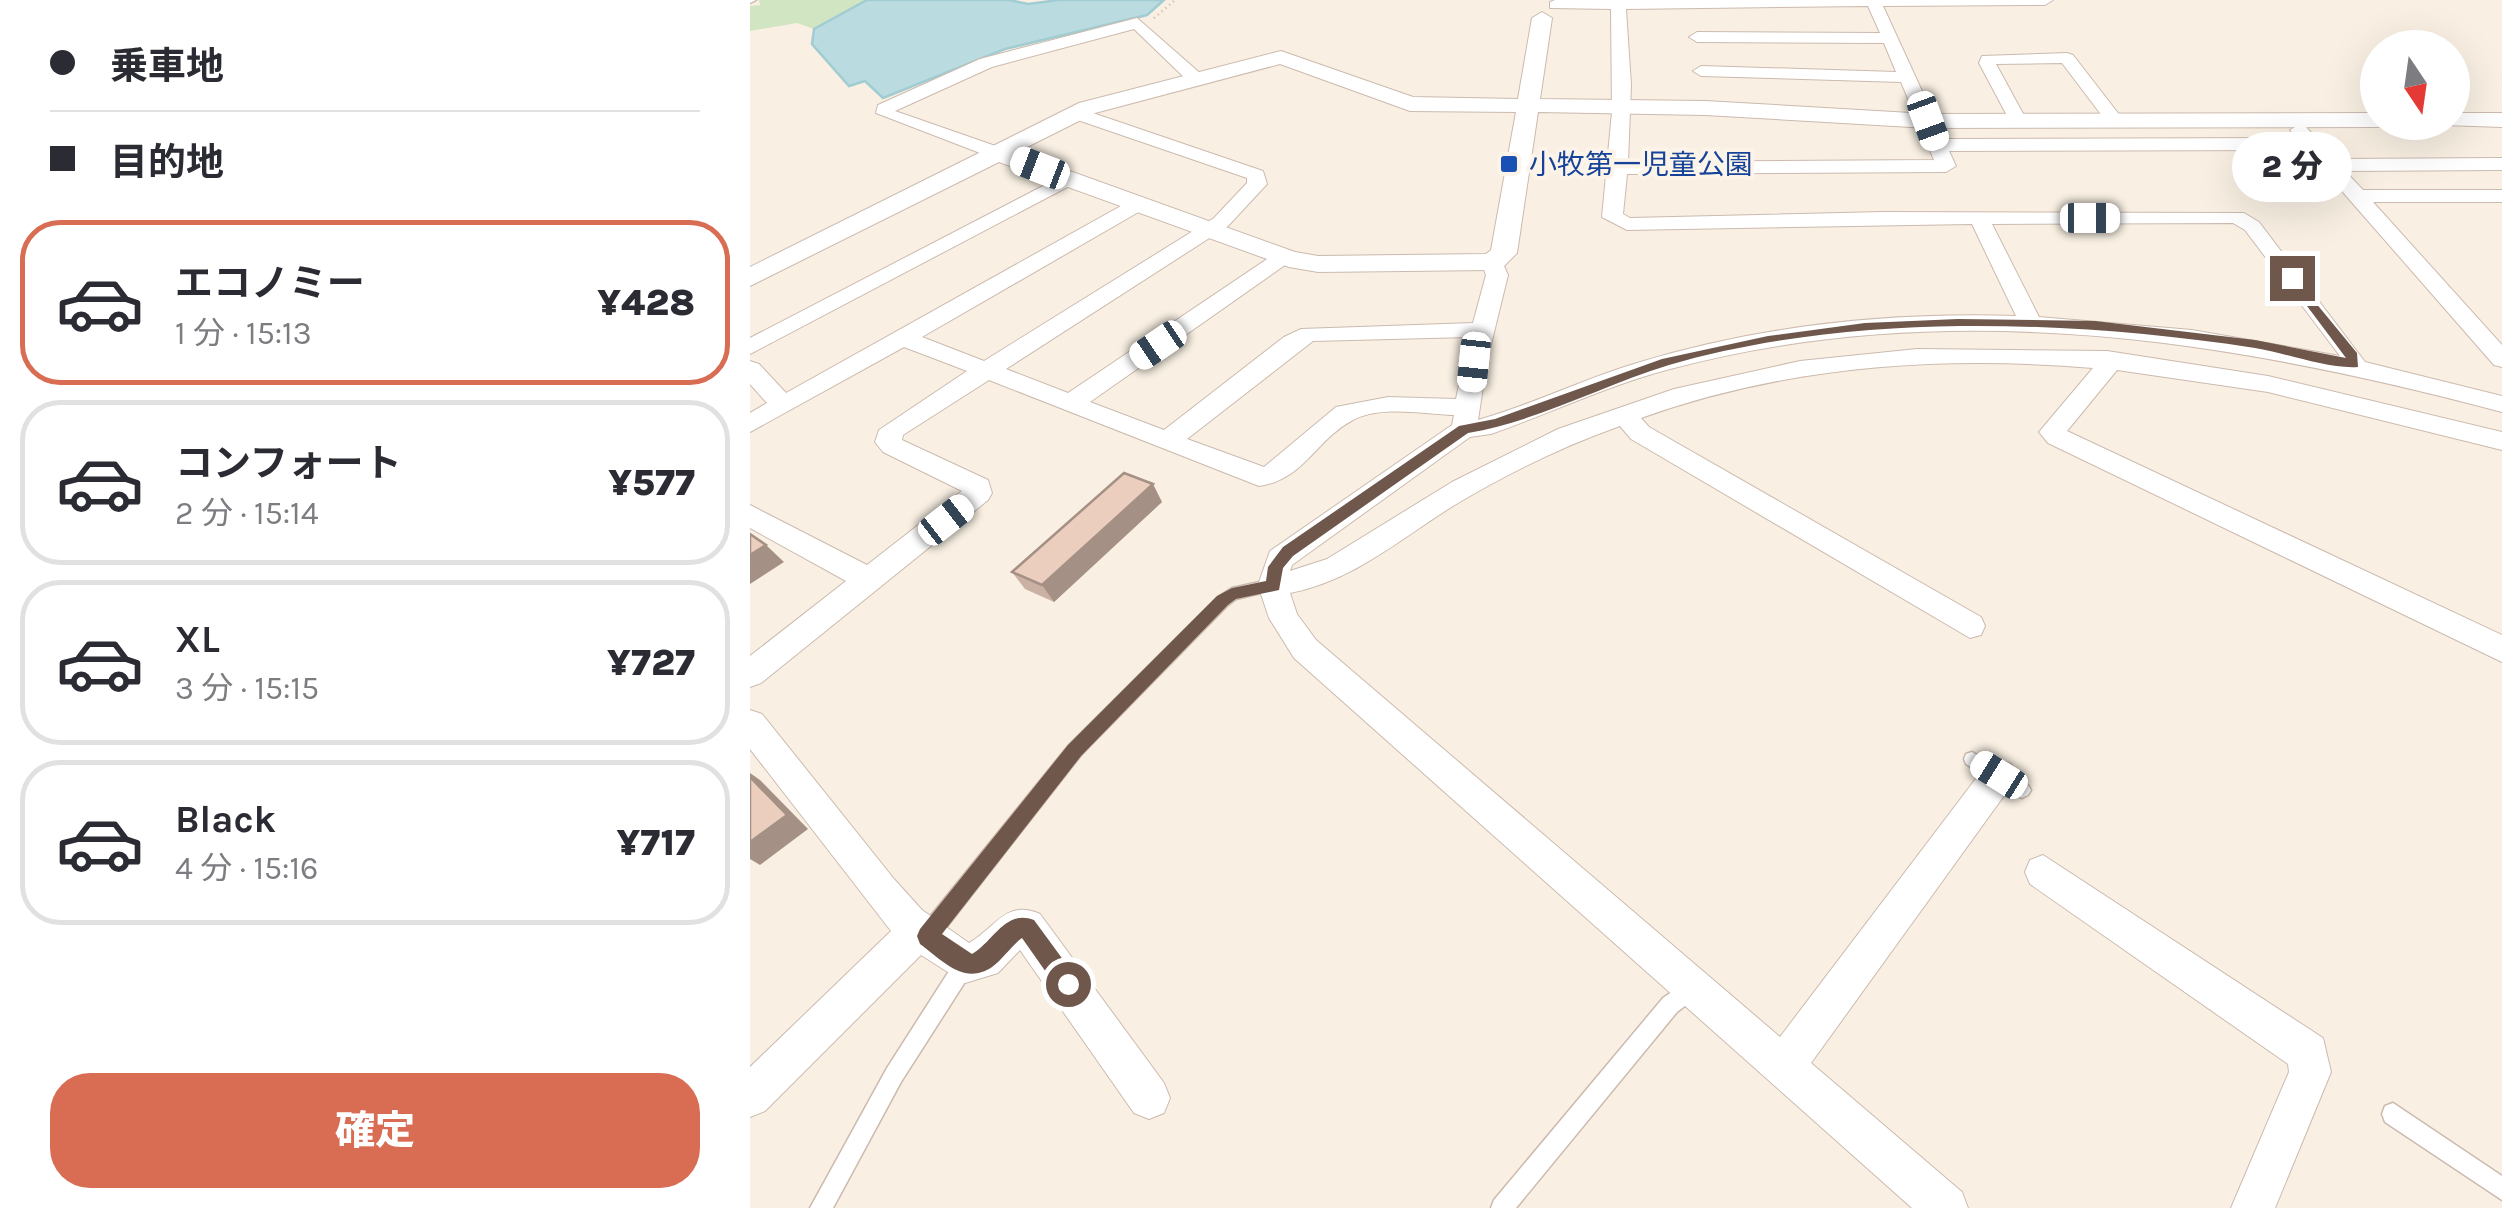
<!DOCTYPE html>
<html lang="ja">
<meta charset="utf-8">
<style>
body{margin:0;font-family:Karla,"Noto Sans JP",sans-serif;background:#f7f7f7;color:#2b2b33;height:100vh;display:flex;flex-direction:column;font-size:38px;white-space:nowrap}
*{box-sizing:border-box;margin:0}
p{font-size:32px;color:#7c7c81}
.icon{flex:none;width:55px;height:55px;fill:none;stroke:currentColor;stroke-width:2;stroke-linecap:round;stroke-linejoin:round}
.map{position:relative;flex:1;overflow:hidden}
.sheet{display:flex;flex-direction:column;background:#fff;width:750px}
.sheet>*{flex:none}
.hud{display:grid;align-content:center;height:220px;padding:0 50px;background:#fff}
.needle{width:65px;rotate:167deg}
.controls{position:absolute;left:1610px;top:30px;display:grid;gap:20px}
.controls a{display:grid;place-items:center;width:110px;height:110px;border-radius:50%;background:#fff;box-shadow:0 10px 40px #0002;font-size:50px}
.end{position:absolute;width:45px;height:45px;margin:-22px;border:12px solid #6f574c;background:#fff;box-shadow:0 0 0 5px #fff}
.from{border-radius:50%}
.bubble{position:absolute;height:70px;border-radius:35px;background:#fff;box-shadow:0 10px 40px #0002;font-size:32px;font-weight:800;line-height:70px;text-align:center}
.car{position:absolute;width:30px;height:60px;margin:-30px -15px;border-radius:12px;box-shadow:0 0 8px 2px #0007;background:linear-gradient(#fff 24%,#345 0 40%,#fff 0 76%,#345 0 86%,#fff 0)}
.hud b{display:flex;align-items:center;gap:35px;height:95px;font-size:38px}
.hud b+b{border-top:2px solid #e1e1e2}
.hud i{width:25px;height:25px;background:#2b2b33}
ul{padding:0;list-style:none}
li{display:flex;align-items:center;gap:30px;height:165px;margin:0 20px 15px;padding:0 30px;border:5px solid #e1e1e2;border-radius:40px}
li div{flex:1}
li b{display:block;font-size:38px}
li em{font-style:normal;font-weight:800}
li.current{border-color:#d86d54}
li>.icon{width:90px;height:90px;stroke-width:1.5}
.action{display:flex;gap:20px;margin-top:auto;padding:20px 50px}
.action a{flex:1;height:115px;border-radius:40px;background:#d86d54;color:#fff;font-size:40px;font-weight:800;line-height:115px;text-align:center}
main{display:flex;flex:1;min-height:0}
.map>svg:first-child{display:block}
</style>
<main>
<section class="sheet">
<div class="hud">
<b><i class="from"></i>乗車地</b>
<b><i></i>目的地</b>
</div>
<ul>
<li class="current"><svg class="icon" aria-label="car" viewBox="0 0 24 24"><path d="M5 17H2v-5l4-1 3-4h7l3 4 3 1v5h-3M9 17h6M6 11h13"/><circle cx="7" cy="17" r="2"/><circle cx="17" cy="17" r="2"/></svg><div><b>エコノミー</b><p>1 分 · 15:13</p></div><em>¥428</em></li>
<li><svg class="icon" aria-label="car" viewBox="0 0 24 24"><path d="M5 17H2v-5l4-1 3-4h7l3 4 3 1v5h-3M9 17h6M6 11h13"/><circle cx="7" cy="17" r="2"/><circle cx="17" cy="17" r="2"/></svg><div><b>コンフォート</b><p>2 分 · 15:14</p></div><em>¥577</em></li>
<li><svg class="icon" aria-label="car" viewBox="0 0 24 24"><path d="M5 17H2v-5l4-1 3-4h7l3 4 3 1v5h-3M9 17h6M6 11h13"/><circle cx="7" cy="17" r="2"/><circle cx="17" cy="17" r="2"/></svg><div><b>XL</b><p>3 分 · 15:15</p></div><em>¥727</em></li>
<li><svg class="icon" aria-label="car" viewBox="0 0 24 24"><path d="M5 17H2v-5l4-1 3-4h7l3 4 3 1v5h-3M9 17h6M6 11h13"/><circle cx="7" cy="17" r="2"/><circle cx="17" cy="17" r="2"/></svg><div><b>Black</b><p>4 分 · 15:16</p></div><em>¥717</em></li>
</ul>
<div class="action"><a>確定</a></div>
</section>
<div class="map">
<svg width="1752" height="1208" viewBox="0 0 1752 1208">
<rect width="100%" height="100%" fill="#f9f0e3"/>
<polygon fill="#d2e5c3" points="9,0 117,0 64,29 47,23 0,31 0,6 10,5"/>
<polygon fill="#badce1" stroke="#a1ccd1" stroke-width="2.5" points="117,0 259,0 278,4 309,0 414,0 397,15 255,49 133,98 115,81 99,86 62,44 64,29"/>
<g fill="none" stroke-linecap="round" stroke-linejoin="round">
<g stroke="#ccbaae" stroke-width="3">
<g id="service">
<polygon points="0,0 6,0 0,3"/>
<polygon points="523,579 530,585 528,589 486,599 478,605 331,755 184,943 177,945 170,943 167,936 170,929 319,745 468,597 482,588"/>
<polygon points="1222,752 1278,785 1281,790 1278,795 1272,798 1266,795 1216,764 1214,759 1216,754"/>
<polygon points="215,954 222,957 225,964 222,971 151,1082 83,1208 60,1208 137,1068 208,957"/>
<polygon points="942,978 949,981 952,988 949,995 927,1012 766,1208 741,1208 744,1200 913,998"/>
<polygon points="1643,1103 1752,1176 1752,1200 1635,1122 1632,1114 1635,1106"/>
</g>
</g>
<g stroke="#ccbaae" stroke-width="2">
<g id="minor">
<path d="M805,0H1303L1295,5L1133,6L1194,139L1547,138L1540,130L1549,125L1555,126L1585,159L1752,158V170L1595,171L1613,190H1752V202H1623L1752,345V367L1744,365L1556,150L1199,151L1206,166L1196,172L877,174L873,214L880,218L1133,212L1494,213L1509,222L1615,362L1752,396V412C1479,339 1198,295 920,369C859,385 801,413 741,434L720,437L542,565L540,571L577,559L702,482L808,429L924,389L1050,361L1167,349L1357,351L1518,376L1752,432V450L1518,392L1367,370L1317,431L1752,635V662L1298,443L1289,432L1343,368C1190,355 1036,366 891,418L899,427L1231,617L1235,626L1231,635L1220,638L881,439L870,426C811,447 756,474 703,506C650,539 603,581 540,593L547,614L566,640L1030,1037L1237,764L1249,760L1261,764L1266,775L1261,786L1061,1063L1212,1192L1218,1208H1162L544,658L519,618L508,585L520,551L702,425L704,415C674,414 630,405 603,420C566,439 554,480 509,486L239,380L153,435L152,440L238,480L242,493L238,500L11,683L0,687V656L96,581L0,528V505L117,565L212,491L133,452L125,442L129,430L217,371L154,347L0,432V413L17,403L0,384V361L9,364L36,393L378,202H392V210L172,337L234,361L464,218L497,183V178L319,117V109H331L513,171L517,184L478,226L256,369L318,393L526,253L534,252L545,258L340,402L414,430L534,337L551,329L723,323L736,275L731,262L742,256L750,257L758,275L737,361L728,420C782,405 833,379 887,363C1008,326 1139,312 1266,316L1222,224L877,230L852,217L862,112L861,9L800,8V2ZM1118,6L1130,33L947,32L939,37L947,42L1134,43L1146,72L951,66L943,71L951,76L1151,82L1184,160L878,162L881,85L876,9ZM1483,223L1495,230L1590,356L1442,330L1289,317L1242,224ZM719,337L706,399L638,397L586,407L514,467L437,439L563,341Z"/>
<polygon points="387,18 451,74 451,82 439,82 384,29 242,67 145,111 257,150 257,158 243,158 126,113 128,105 230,59"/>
<polygon points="1317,53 1323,55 1371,117 1371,125 1359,125 1312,63 1246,64 1277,121 1274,125 1262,125 1229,63 1232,56"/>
<polygon points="318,173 325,175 325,183 0,354 0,338"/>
<path d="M0,710L12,714L144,879L172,910L219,943C246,928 255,899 290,914L414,1083L420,1098L414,1113L399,1119L384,1113L270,950L248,973L215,983L171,955L15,1111L0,1117V1067L141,931L0,749Z"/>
<polygon points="1293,855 1573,1038 1581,1072 1525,1208 1481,1208 1539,1072 1538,1064 1280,884 1275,872 1280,860"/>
</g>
</g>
<g stroke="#ccbaae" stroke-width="2">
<g id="tertiary">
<path d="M792,12L802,18L790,99L955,101L1178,114L1628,113V122H1638L1628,127L1178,128L955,115L788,112L767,253L752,268L742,270L568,272L539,267L249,162L0,286V267L329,103L531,51L663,97L768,99L782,18ZM530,64L660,111L766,112L741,250L736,254L568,256L545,252L267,152L345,113Z"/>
<polygon points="1702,113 1752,113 1752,127 1694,125 1702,122"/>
</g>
</g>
<polyline stroke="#d0b2a1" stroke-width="2.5" stroke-dasharray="1 4" stroke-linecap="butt" points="404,18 425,0"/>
<use href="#service" fill="#fff" fill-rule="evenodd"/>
<use href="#minor" fill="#fff" fill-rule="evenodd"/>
<use href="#tertiary" fill="#fff" fill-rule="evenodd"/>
</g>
<polygon fill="#cbb1a3" points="412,502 304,602 275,589 262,572"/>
<g fill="#a59085">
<polygon points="403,484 412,502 304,602 292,585"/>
<polygon points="16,545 34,562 0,584 0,555"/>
<polygon points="0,773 10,780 58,829 10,865 0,859"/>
</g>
<g fill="#eccebe" stroke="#a59085" stroke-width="2.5">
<polygon points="374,473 403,484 292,585 262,572"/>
<polygon points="0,534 16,545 0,555"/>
<polygon points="0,777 37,815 0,842"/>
</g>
<path fill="#6f574c" d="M1542,274L1607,353L1608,367C1576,369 1537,353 1505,348C1407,333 1309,325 1210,326C1115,327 1011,338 919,365C851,386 788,421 718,433L543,556L533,568L529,590L486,599L478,605L331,756L192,934L222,954C244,941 255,909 284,920L325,976L328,984L325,992L318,995L310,992L272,938C262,945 253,959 242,967C214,986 192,960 170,944L167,936L170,929L318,745L467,596L482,588L516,581L518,567L533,547L709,426L745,419L912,359L1018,336L1115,323L1208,319L1345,321L1505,340L1596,358L1536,278Z"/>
<rect fill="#1a4fb4" stroke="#fdf4e9" stroke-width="4" x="749" y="154" width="20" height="20" rx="5"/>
<g text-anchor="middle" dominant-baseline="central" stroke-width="8" stroke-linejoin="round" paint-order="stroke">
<g font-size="28" fill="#164399" stroke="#fdf4e9" text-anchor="start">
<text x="779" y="164">小牧第一児童公園</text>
</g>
</g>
</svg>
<div class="controls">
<a><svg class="needle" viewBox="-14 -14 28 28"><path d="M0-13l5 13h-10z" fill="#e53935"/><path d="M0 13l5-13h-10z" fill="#7c7c81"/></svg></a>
</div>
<i class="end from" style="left:318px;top:984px"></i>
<i class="end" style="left:1542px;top:278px"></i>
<div class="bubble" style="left:1482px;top:132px;width:120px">2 分</div>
<i class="car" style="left:1178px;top:121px;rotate:160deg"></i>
<i class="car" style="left:290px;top:168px;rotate:291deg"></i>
<i class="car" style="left:1340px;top:218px;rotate:90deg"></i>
<i class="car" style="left:408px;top:345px;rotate:236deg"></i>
<i class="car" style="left:724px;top:362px;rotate:186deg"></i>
<i class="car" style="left:196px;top:520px;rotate:52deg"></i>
<i class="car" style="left:1249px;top:775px;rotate:302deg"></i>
</div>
</main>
